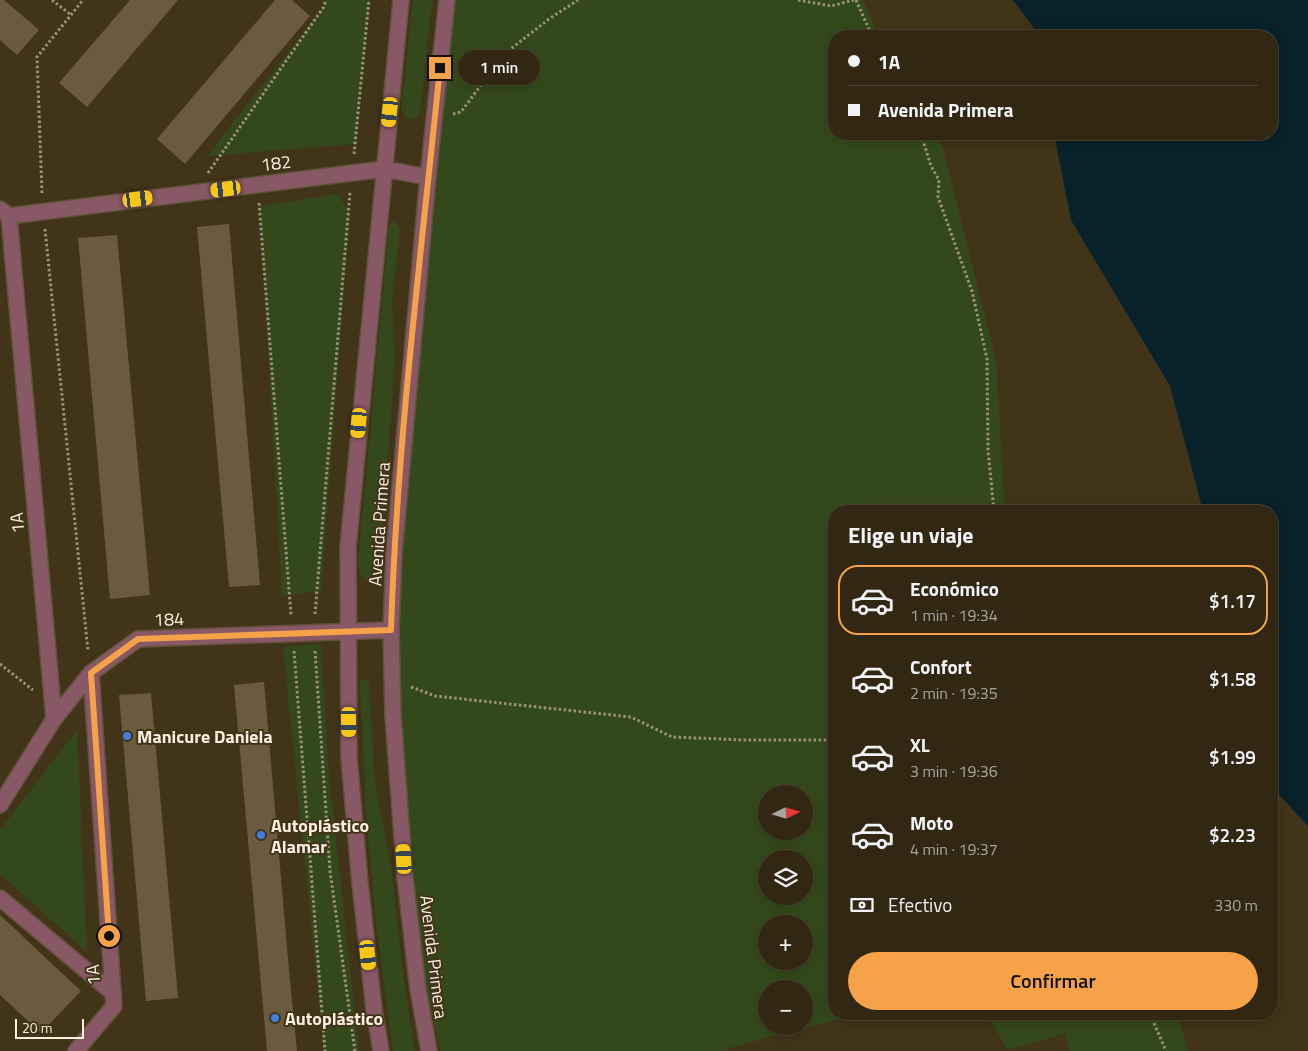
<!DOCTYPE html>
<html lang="es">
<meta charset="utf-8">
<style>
body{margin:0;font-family:"Titillium Web",sans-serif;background:#3d3321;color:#f1f3f6;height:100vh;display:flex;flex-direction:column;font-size:19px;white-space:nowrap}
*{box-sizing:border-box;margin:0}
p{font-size:16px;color:#a8a5a0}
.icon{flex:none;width:28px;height:28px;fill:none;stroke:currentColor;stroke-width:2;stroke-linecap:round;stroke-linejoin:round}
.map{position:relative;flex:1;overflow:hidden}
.side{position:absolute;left:828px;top:505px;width:450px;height:515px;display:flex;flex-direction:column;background:#322713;border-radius:20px;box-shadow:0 2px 12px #0003,0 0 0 1px #4d4433}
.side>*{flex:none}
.guide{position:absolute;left:828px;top:30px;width:450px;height:110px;border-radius:20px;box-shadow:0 2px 12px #0003,0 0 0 1px #4d4433;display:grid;align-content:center;height:110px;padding:0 20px;background:#322713}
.needle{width:32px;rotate:85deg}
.tools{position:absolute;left:758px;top:785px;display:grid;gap:10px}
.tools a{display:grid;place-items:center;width:55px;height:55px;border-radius:50%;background:#322713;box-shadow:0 2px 12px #0003,0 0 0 1px #4d4433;font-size:25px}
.scale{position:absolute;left:15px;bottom:12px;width:69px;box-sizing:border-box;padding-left:5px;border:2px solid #f9f0e0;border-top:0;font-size:14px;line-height:18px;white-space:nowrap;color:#f9f0e0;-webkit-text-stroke:4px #423419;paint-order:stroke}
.end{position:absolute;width:22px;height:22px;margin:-11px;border:6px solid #f6a248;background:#111;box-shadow:0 0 0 2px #111}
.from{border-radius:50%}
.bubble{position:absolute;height:35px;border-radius:18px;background:#322713;box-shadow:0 2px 12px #0003,0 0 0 1px #4d4433;font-size:16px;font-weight:600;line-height:35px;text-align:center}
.car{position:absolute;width:15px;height:30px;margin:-15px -8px;border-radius:6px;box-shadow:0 0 4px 1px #0007;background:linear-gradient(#f5c518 24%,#345 0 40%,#f5c518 0 76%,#345 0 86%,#f5c518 0)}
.guide b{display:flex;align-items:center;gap:18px;height:48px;font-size:19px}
.guide b+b{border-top:1px solid #4d4433}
.guide i{width:12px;height:12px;background:#f1f3f6}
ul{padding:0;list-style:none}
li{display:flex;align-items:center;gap:15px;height:70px;margin:0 10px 8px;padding:0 10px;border:2px solid transparent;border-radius:20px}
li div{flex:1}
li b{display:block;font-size:19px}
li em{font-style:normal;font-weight:600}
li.on{border-color:#f6a248}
li>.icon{width:45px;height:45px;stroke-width:1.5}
h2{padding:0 20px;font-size:22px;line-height:60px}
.pay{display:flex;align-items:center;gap:12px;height:55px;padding:0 20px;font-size:19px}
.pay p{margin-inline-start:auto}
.cta{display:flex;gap:10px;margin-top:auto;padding:10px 20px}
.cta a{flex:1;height:58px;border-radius:30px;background:#f6a248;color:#111;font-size:20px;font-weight:600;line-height:58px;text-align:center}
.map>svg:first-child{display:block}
</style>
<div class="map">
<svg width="1308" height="1051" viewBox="0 0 1308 1051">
<rect width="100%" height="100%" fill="#423419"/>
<g fill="#34491b" fill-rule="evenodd">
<polygon points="325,0 370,0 356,144 207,156 323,8"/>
<polygon points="413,0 432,0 421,105 419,114 415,119 406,118 401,110"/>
<path d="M455,0H863L879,36H834V134H934L943,149L996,360L1005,511H834V1014H857L718,1051H440L421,964L391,623ZM766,794H804V831H766ZM766,859H804V896H766ZM766,924H804V961H766ZM766,989H804V1026H766Z"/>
<polygon points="337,194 350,212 321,591 282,596 260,206"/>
<polygon points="392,221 397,223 400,230 392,301 395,360 379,574 370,581 362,577 358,565 360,541 389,227"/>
<polygon points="321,644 329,776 359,1051 324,1051 283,647"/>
<polygon points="363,678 369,682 375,783 391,866 404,983 415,1051 393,1051 376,923 366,810 360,683"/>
<polygon points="77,730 87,952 0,874 0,830"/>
<polygon points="986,1014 1177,1014 1188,1051 1069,1051 1066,1033 1008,1050"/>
</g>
<polygon fill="#08222b" points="1013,0 1308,0 1308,826 1271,786 1271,511 1203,511 1170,386 1071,220 1054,134 1271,134 1271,36 1035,36 1033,27"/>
<g fill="#6a5b3f">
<polygon points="0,0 4,0 39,30 17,55 0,40"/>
<polygon points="130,0 178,0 87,107 59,83"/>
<polygon points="275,0 292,0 310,16 185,164 157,139"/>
<polygon points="229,224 260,585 229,587 197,227"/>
<polygon points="117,235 150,595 110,599 78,238"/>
<polygon points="264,682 288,959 297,1051 267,1051 234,685"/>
<polygon points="151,693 178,998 146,1001 119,695"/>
<polygon points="0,915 81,991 41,1033 0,995"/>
</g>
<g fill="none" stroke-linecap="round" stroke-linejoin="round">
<g stroke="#5f5239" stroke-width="18">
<g id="minor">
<polyline points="0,209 9,216 54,719"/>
<polyline points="9,216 384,169 428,177"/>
<polyline points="0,805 54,719 91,673 138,639 391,630"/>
<polyline points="0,898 113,993"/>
<polyline points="76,1051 114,1006 91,673"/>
<polyline points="381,1051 374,1009 360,883 349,758 348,547 401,0"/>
<polyline points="429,1051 418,989 405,877 393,715 391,630 394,554 428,177 447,0"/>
</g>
</g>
<g stroke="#9c917b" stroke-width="3" stroke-dasharray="2.5 2.5" stroke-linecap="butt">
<polyline points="52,0 71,15"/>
<polyline points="798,0 831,6 854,0"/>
<polyline points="856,0 872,36"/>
<polyline points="453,114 461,112 503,55 549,19 578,0"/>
<polyline points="921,134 931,166 939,180 938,197 972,291 987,359 988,450 994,511"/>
<polyline points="354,154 369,0"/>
<polyline points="208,173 323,8 326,0"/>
<polyline points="42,193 37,57 83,0"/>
<polyline points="259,203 291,615"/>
<polyline points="45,229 88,651"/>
<polyline points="315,614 350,192"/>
<polyline points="294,651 325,1051"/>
<polyline points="315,651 330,871 355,1051"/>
<polyline points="0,664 33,690"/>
<polyline points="411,687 435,696 631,717 672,737 744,740 834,740"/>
<polyline points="1150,1014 1166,1051"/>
</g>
<use href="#minor" stroke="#895866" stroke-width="15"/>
</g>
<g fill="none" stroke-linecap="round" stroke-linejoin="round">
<path stroke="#f6a248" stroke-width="6" d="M109,936L91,673L138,639L391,630C397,442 421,255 440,68"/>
</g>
<g fill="#3f7fe0" stroke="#423419" stroke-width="2">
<circle cx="127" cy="736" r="5"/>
<circle cx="261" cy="835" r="5"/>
<circle cx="275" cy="1018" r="5"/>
</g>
<g text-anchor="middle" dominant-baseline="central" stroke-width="4" stroke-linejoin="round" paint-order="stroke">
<g font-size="18" fill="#f9f0e0" stroke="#423419">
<text transform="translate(276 163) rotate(-7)">182</text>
<text transform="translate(17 523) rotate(-95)">1A</text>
<text transform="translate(379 524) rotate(-86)">Avenida Primera</text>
<text transform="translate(169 619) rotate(-2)">184</text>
<text transform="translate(434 957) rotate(83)">Avenida Primera</text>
<text transform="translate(93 975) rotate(-94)">1A</text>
</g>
<g font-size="18" font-weight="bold" fill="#f9f0e0" stroke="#423419" text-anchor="start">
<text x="137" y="736">Manicure Daniela</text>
<text x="271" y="825">Autoplástico<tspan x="271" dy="21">Alamar</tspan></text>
<text x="285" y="1018">Autoplástico</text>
</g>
</g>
</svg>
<div class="tools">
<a><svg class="needle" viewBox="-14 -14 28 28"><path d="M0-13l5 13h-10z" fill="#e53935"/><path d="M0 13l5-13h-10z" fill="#a8a5a0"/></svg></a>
<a><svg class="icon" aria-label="layers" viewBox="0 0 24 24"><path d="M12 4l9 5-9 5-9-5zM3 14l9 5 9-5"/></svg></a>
<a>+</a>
<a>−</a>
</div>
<div class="scale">20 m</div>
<i class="end from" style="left:109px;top:936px"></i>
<i class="end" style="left:440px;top:68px"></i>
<div class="bubble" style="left:458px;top:50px;width:82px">1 min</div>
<i class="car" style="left:390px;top:112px;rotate:186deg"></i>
<i class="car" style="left:226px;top:189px;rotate:263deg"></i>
<i class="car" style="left:138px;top:199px;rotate:83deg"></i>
<i class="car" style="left:359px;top:423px;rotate:185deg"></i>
<i class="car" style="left:349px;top:722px;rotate:179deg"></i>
<i class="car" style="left:404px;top:859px;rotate:356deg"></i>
<i class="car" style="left:368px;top:955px;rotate:174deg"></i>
<div class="guide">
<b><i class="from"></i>1A</b>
<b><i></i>Avenida Primera</b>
</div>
<section class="side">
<h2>Elige un viaje</h2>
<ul>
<li class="on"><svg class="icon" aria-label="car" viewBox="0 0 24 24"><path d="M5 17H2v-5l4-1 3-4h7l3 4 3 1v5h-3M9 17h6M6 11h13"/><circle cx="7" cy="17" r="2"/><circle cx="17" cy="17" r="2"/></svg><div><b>Económico</b><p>1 min · 19:34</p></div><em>$1.17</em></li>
<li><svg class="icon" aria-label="car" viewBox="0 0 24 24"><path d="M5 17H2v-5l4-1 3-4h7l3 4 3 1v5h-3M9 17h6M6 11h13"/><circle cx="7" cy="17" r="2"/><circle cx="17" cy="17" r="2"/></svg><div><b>Confort</b><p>2 min · 19:35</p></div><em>$1.58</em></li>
<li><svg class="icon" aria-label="car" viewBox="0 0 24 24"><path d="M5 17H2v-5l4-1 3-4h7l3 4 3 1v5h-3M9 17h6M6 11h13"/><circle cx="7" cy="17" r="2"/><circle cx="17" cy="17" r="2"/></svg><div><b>XL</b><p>3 min · 19:36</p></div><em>$1.99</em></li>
<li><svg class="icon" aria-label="car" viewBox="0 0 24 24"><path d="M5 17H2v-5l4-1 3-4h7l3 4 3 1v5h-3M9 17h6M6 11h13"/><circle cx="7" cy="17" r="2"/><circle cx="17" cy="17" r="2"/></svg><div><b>Moto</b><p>4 min · 19:37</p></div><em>$2.23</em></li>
</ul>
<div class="pay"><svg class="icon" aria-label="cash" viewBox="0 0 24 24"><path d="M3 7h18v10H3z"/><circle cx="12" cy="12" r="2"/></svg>Efectivo<p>330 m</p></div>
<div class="cta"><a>Confirmar</a></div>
</section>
</div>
